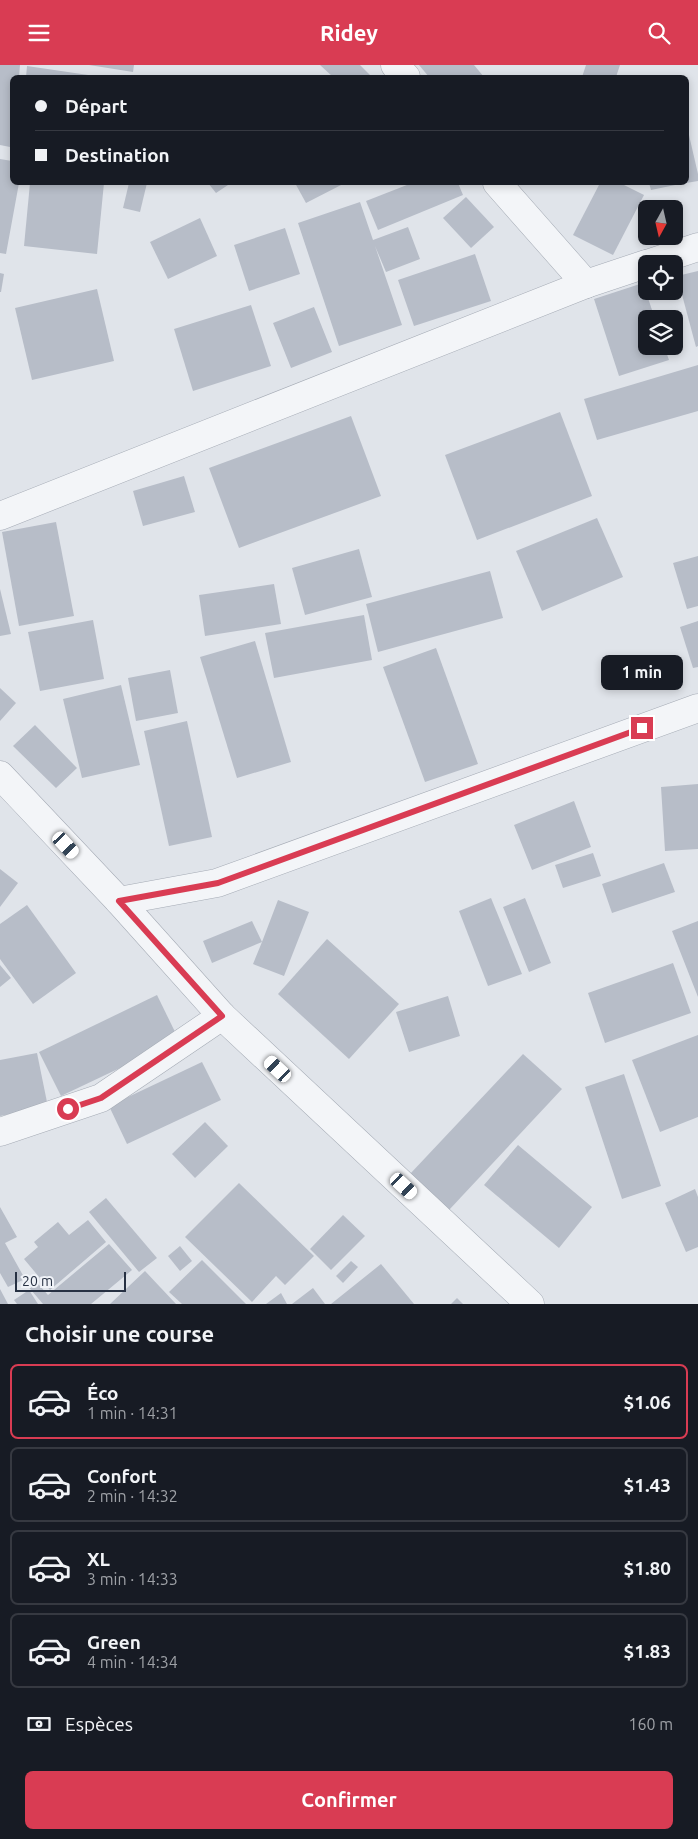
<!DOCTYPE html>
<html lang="fr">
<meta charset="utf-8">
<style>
body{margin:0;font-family:Ubuntu,sans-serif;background:#242831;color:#f1f3f6;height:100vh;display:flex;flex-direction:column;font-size:19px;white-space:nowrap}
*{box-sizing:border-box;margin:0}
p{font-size:16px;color:#9ea1a6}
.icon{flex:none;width:28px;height:28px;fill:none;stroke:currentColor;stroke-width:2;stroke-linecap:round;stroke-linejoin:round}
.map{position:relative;height:1239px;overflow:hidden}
.panel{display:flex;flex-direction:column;background:#171b24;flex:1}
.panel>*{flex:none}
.hud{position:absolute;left:10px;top:10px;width:679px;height:110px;border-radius:8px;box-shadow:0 2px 8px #0003;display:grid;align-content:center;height:110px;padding:0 25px;background:#171b24}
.needle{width:32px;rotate:188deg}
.controls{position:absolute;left:638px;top:135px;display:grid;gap:10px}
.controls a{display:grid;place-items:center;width:45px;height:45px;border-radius:8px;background:#171b24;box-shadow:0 2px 8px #0003;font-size:25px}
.scale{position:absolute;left:15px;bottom:12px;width:111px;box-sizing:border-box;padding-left:5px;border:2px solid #273143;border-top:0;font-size:14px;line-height:18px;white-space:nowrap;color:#273143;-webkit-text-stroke:4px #f0f3f8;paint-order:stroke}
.end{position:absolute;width:22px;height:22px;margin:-11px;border:6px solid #d93c53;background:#fff;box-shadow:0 0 0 2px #fff}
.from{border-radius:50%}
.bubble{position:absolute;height:35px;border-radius:8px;background:#171b24;box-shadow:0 2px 8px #0003;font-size:16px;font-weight:600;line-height:35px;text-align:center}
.car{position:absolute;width:15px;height:30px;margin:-15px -8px;border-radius:6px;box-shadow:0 0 4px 1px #0007;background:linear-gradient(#fff 24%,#345 0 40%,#fff 0 76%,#345 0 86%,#fff 0)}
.hud b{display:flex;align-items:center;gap:18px;height:48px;font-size:19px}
.hud b+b{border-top:1px solid #363941}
.hud i{width:12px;height:12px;background:#f1f3f6}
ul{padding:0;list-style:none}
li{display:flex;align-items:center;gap:15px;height:75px;margin:0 10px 8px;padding:0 15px;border:2px solid #363941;border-radius:8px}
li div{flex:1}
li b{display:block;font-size:19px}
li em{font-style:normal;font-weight:600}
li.current{border-color:#d93c53}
li>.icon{width:45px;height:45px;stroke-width:1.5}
h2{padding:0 25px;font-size:22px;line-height:60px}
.pay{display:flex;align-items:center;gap:12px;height:55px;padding:0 25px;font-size:19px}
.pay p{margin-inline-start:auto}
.cta{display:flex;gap:10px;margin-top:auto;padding:10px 25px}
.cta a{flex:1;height:58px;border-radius:8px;background:#d93c53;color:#fff;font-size:20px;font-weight:600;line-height:58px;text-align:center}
header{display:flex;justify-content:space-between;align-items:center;height:65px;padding:0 25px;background:#d93c53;color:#fff;font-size:22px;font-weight:600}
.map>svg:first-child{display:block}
</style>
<header><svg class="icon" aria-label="menu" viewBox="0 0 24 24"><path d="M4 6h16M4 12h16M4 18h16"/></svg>Ridey<svg class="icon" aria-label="search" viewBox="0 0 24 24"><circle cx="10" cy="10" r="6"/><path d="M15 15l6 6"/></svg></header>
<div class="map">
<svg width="698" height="1239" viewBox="0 0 698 1239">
<rect width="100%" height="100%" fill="#e0e4ea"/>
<g fill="#b7bdc8">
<polygon points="0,0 20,0 19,12 12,12 12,60 10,82 0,80"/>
<polygon points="89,0 134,0 133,7"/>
<polygon points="320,0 360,0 372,12 333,12"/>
<polygon points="419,0 474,0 484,12 429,12"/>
<polygon points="586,0 620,0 616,12 582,12"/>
<polygon points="27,1 95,11 95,12 26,12"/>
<polygon points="686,57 698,109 698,116 686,118"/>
<polygon points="0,94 12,96 12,118 19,118 6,189 0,188"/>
<polygon points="30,118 104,118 97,189 24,181"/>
<polygon points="129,118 147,118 140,147 123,143"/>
<polygon points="208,118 231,118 216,128"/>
<polygon points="295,118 345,118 306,138"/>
<polygon points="412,118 458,118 463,130 378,165 366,136"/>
<polygon points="600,118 620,118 644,130 613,190 573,170"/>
<polygon points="649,118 685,118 651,125"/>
<polygon points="466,132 494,162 471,183 443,153"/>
<polygon points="360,137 373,175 408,162 420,194 386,207 375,181 402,260 339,281 298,158"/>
<polygon points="200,153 217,191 168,214 150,177"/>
<polygon points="285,163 300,209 249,226 234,180"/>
<polygon points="475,189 491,236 414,261 398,215"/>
<polygon points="698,206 698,281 696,282 677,211"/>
<polygon points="0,208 4,209 1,227 0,227"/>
<polygon points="643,218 655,254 646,254 646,281 664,281 669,295 619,311 594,234"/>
<polygon points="97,224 114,296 32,315 15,243"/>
<polygon points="251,240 271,301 193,326 174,264"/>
<polygon points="314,242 332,287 291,303 273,258"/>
<polygon points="698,300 698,346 597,375 584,334"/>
<polygon points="560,347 592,431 477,475 445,390"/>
<polygon points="351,351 381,431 239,483 209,403"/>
<polygon points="184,411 195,447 143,461 133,426"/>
<polygon points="597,453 623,512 542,546 516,486"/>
<polygon points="56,457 74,551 19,561 2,467"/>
<polygon points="359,484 372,532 305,550 292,503"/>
<polygon points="698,491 698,541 687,544 673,498"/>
<polygon points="490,506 503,553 378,587 366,539"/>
<polygon points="274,519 281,559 205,571 199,530"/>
<polygon points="0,524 11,569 0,571"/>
<polygon points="364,550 372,595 274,613 265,568"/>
<polygon points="93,555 104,614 40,626 28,567"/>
<polygon points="698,556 698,602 693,603 680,562"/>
<polygon points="255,576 291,697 237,713 200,592"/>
<polygon points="436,583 478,699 425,717 383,602"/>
<polygon points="170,605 178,648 136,656 128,613"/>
<polygon points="121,620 140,700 82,713 63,634"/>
<polygon points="0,623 16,638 0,656"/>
<polygon points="187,656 212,772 169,781 144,666"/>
<polygon points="35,660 77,703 56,723 13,681"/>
<polygon points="698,719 698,784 665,786 661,722"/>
<polygon points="574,736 591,782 532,805 514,760"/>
<polygon points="593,788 601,811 563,823 555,800"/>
<polygon points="664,798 675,827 612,848 602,819"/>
<polygon points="0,804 18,818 0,842"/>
<polygon points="491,833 522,909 488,921 459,846"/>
<polygon points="525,833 551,898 529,907 503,842"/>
<polygon points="278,835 309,847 284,911 253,899 262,877 212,898 203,876 252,856 262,877"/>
<polygon points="27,840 76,908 33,939 0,894 0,859"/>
<polygon points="698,856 698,932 672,866"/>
<polygon points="327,874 399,939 349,994 278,929"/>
<polygon points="673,898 691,948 605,978 588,928"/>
<polygon points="0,900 11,913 0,922"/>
<polygon points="157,930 179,975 61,1031 39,987"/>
<polygon points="448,931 460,971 409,987 396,947"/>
<polygon points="698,970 698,1052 660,1067 632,995"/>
<polygon points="37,988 48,1042 0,1051 0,995"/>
<polygon points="523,989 562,1024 449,1145 410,1109"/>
<polygon points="202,997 221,1035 127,1079 109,1041"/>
<polygon points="624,1009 661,1121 622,1134 585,1022"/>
<polygon points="205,1057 228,1081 195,1113 172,1089"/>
<polygon points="518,1080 592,1142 559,1183 484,1120"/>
<polygon points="239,1118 314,1191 285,1220 276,1211 252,1237 185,1172"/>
<polygon points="695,1124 698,1132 698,1182 686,1187 665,1138"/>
<polygon points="106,1133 157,1193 139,1207 89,1147"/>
<polygon points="0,1142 17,1172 5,1178 25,1214 8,1222 0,1208"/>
<polygon points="343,1150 365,1171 331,1205 310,1184"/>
<polygon points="88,1155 106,1177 50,1225 24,1194 38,1182 34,1177 58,1157 69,1170"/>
<polygon points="109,1179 132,1205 91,1239 43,1239 26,1219 33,1213 48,1230"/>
<polygon points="180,1181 192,1196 180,1206 168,1191"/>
<polygon points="202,1195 246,1239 182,1239 169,1227"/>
<polygon points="351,1196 358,1202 343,1218 336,1211"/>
<polygon points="381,1199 414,1239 331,1239"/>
<polygon points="145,1206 176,1239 110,1239"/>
<polygon points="313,1223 325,1239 292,1239"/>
<polygon points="0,1224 8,1239 0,1239"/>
<polygon points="29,1225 38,1239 17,1239 14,1235"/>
<polygon points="281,1228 287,1239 266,1239"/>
<polygon points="457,1233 463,1239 451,1239"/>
</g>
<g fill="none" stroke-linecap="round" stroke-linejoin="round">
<g stroke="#a5abb5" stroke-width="29">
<g id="minor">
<polyline points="395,0 406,12"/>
<polyline points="497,118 586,219"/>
<polyline points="647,199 698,182"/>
<polyline points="0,451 586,219 646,199"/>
<polyline points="0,710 119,836 222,951 530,1239"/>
<polyline points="119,836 217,818 698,643"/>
<polyline points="0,1067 101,1033 222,951"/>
</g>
</g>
<use href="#minor" stroke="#f3f5f8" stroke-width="28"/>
</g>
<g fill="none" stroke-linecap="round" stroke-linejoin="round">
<polyline stroke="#d93c53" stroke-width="6" points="68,1044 101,1033 222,951 119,836 218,818 642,663"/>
</g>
</svg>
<div class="controls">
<a><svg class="needle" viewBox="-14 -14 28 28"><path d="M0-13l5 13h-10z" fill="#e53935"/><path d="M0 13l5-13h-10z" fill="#9ea1a6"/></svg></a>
<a><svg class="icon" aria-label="locate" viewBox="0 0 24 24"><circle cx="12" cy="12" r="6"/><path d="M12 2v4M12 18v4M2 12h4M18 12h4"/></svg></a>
<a><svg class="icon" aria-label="layers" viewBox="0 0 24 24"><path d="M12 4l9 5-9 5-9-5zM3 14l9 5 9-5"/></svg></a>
</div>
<div class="scale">20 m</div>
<i class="end from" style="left:68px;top:1044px"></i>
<i class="end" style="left:642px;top:663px"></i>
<div class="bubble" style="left:601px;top:590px;width:82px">1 min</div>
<i class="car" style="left:66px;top:780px;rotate:137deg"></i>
<i class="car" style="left:278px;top:1004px;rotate:313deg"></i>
<i class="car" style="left:404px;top:1121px;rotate:133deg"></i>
<div class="hud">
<b><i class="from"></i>Départ</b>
<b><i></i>Destination</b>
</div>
</div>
<section class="panel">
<h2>Choisir une course</h2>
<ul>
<li class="current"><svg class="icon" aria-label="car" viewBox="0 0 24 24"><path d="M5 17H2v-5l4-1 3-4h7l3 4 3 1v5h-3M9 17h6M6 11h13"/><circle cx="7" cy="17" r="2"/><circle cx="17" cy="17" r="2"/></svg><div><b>Éco</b><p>1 min · 14:31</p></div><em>$1.06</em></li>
<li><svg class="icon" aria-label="car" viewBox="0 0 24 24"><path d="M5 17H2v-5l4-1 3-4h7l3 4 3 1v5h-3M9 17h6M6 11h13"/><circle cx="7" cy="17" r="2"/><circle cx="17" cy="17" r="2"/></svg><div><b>Confort</b><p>2 min · 14:32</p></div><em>$1.43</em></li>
<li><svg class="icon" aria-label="car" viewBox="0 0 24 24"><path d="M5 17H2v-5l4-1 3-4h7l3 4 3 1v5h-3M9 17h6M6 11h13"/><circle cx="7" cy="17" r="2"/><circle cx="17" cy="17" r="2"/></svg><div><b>XL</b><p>3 min · 14:33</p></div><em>$1.80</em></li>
<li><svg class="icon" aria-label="car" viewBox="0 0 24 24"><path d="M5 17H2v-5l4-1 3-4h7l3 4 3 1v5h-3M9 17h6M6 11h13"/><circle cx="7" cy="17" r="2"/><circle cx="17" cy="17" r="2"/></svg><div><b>Green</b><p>4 min · 14:34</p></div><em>$1.83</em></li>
</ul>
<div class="pay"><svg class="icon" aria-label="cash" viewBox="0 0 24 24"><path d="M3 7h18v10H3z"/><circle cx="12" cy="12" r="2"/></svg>Espèces<p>160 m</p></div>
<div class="cta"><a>Confirmer</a></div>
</section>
